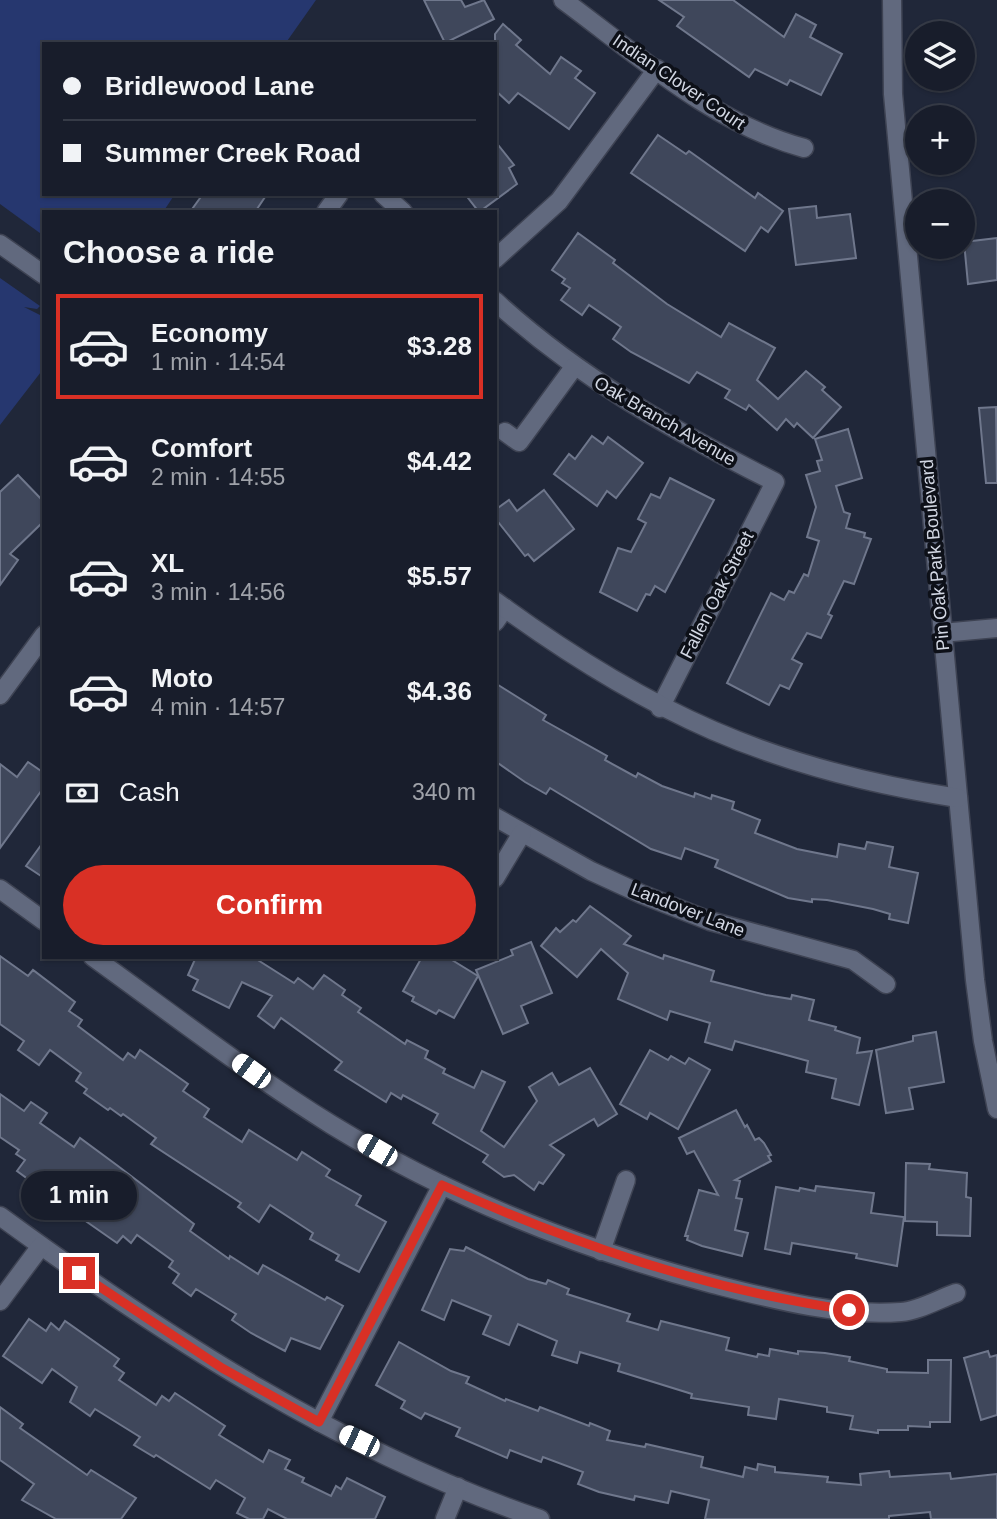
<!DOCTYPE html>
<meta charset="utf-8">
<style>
body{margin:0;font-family:Arial,sans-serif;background:#212633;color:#f1f3f6;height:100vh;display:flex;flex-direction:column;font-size:26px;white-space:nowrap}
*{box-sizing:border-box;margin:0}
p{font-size:23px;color:#9fa2a9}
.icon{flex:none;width:38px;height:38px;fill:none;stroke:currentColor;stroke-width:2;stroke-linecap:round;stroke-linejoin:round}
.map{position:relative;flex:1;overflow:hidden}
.details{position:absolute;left:42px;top:210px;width:455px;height:749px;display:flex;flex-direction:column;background:#181d2b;border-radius:0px;box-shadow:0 2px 5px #0004,0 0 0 2px #363b47}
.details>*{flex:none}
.hud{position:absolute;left:42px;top:42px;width:455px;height:154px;border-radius:0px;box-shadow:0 2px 5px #0004,0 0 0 2px #363b47;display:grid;align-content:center;height:154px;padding:0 21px;background:#181d2b}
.controls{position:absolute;left:905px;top:21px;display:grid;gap:14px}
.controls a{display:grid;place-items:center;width:70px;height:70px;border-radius:50%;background:#181d2b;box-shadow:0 2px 5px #0004,0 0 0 2px #363b47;font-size:35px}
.end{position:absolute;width:32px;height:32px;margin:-16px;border:9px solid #d93025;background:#fff;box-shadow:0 0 0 4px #fff}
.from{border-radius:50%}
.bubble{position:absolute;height:49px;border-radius:24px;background:#181d2b;box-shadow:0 2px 5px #0004,0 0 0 2px #363b47;font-size:23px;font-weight:800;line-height:49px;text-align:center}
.car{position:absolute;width:21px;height:42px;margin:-21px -10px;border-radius:9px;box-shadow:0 0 5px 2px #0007;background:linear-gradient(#fff 24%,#345 0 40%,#fff 0 76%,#345 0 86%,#fff 0)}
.hud b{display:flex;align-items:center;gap:24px;height:66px;font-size:26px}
.hud b+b{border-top:2px solid #363b47}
.hud i{width:18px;height:18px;background:#f1f3f6}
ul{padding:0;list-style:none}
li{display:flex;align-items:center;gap:21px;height:105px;margin:0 14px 10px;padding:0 7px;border:4px solid transparent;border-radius:0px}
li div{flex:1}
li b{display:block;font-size:26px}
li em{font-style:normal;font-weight:800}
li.selected{border-color:#d93025}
li>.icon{width:63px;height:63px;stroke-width:1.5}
h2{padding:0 21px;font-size:32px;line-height:84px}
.pay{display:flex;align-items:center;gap:18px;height:77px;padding:0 21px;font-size:26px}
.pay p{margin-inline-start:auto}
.cta{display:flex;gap:14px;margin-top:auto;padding:14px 21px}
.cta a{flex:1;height:80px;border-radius:42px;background:#d93025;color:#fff;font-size:28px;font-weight:800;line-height:80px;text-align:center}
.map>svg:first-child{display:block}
</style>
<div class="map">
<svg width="997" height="1519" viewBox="0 0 997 1519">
<rect width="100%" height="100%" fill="#202739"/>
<g fill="#26376f">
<polygon points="0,0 316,0 285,44 44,44 44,194 175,194 163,212 44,212 44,236 0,204"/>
<polygon points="0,278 40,306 37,309 24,307 44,317 44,368 0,425"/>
</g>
<g fill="#3f475b" stroke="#6f778c" stroke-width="2">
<polygon points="424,0 461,0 465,7 484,0 494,19 445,43"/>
<polygon points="659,0 733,0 784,37 796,14 816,25 810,37 842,54 821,95 790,80 787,85 755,69 749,77 677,26 684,17"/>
<polygon points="503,24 521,40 516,45 550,74 561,57 581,71 575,78 595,93 569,129 518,93 509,103 495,90 495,34"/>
<polygon points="658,135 686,154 689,151 755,198 758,193 783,211 768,232 761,227 745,251 631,173"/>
<polygon points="495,141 514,165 509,168 517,184 479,212 465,194 495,194"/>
<polygon points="203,194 267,194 255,212 190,212"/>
<polygon points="816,206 817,218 850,214 856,258 796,265 789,209"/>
<polygon points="578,233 615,260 613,263 667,304 721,337 729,323 775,348 757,380 778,399 806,371 825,387 822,390 841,407 813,438 797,423 794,427 786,419 777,430 749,405 746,410 725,398 730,390 697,372 689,383 631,352 613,339 621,327 589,305 582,315 561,300 570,288 562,283 565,279 552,270"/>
<polygon points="997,238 997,280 968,284 964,242"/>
<polygon points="996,407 997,483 986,483 979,408"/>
<polygon points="848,429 862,478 836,486 844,512 850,514 846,528 865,533 864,537 871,539 854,584 844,581 828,614 832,616 821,638 807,633 792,659 802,664 789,689 780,685 769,705 727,683 771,593 784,600 789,591 794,593 804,574 808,576 819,541 807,537 816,507 806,475 820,471 817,461 822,460 815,439"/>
<polygon points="592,436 603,444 608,437 643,463 616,498 607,491 597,506 554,474 569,454 575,459"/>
<polygon points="18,475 44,502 44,521 10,554 18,560 0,585 0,492"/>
<polygon points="670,478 714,500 665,592 655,586 650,595 646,594 637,611 600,592 618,548 631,552 646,523 638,519 651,494 660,498"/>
<polygon points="544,490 574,529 534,561 528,554 525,556 495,518 495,510 509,500 517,511"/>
<polygon points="495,683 546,715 543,720 607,756 605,760 636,777 638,773 662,786 694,797 695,793 711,799 712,795 734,802 732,809 760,820 755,833 797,849 837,857 839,844 865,849 867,842 893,847 889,867 918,873 908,923 889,919 890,914 873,909 827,900 812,899 812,902 788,898 715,867 718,860 685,848 681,859 651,849 550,788 546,794 525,782 495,761"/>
<polygon points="28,762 44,773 44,787 0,848 0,764 17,777"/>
<polygon points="44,841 44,878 26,866"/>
<polygon points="590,906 631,936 624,944 663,959 664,955 714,971 711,981 766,995 791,999 792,995 814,1000 809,1020 836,1027 835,1030 860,1038 857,1053 872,1051 859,1105 832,1098 836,1079 806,1072 808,1061 735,1041 732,1050 705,1042 710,1023 670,1011 667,1020 618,999 628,973 601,949 577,977 541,946 556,928 560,932 573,920 576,922"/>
<polygon points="531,942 552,993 521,1006 528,1023 503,1034 476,970 513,955 511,950"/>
<polygon points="0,956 28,976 33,970 75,1002 69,1011 82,1020 78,1026 123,1060 128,1053 135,1058 140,1050 188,1084 183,1091 209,1109 204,1117 242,1142 249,1130 297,1160 302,1152 330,1170 326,1176 361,1196 356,1205 386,1222 359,1272 336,1260 339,1255 310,1239 313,1233 270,1205 259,1222 238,1207 241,1203 151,1144 156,1138 123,1114 121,1116 110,1108 108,1110 84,1093 87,1089 76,1081 81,1073 50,1050 39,1065 18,1050 24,1041 0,1024"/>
<polygon points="196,957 253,957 294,983 298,978 313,989 324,975 345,990 342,995 361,1008 358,1012 405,1044 407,1040 428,1051 425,1058 445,1069 443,1073 474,1088 482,1071 505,1082 481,1131 504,1147 537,1101 529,1087 552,1073 559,1085 590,1068 617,1114 598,1126 594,1119 550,1145 564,1155 543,1184 539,1182 534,1190 514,1175 504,1177 483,1162 488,1155 433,1123 438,1114 403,1095 401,1099 391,1093 386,1102 335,1070 342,1062 281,1018 274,1028 258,1016 272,996 242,982 229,1008 193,990 198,980 188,975"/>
<polygon points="422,957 447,957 478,976 454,1018 439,1010 436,1014 412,1001 414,997 403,991"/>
<polygon points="936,1032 944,1082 909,1088 913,1109 886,1113 876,1050 913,1041 913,1036"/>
<polygon points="650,1050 668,1060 671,1056 685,1064 689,1058 710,1070 678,1129 650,1113 647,1119 620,1104"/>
<polygon points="0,1094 24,1111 31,1102 47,1113 40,1123 74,1147 80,1138 118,1166 194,1224 190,1231 229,1259 230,1256 258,1274 263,1265 325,1300 327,1297 343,1306 320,1349 291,1338 285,1351 251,1333 232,1320 236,1314 196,1289 191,1296 173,1283 179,1274 169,1267 173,1261 137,1235 131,1243 123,1236 117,1243 67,1208 74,1197 43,1175 36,1185 17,1171 25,1160 16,1154 19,1150 0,1137"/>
<polygon points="736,1110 745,1127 747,1125 755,1140 759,1138 764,1143 771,1155 768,1156 771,1161 735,1180 740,1181 736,1198 742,1199 735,1230 748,1233 742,1256 702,1246 687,1240 688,1236 685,1236 699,1190 718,1195 694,1151 687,1154 679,1138"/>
<polygon points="906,1163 930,1164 929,1169 967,1173 966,1197 971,1198 970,1236 937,1235 937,1222 905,1221"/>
<polygon points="816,1186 874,1193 871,1213 904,1217 897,1266 856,1258 857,1254 792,1243 790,1254 765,1249 776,1187 799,1191 800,1188 815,1191"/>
<polygon points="466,1247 528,1279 546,1284 548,1280 569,1289 567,1294 630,1314 627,1321 658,1330 661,1321 729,1338 726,1350 757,1357 758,1354 769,1356 770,1349 798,1354 798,1351 825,1353 850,1357 849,1361 887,1369 887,1372 928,1373 928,1360 951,1360 950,1422 930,1422 930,1427 908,1426 908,1430 878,1430 878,1433 850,1429 853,1416 827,1412 827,1407 779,1399 776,1419 748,1415 749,1407 691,1398 692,1394 618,1371 620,1364 580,1352 577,1363 552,1355 557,1341 518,1324 509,1345 483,1334 491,1316 452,1300 444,1320 422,1310 450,1249 464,1251"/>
<polygon points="29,1319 46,1331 51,1323 59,1330 65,1321 119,1359 114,1366 124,1373 119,1380 156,1405 162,1396 169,1401 175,1393 225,1426 219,1435 263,1462 269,1450 290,1460 285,1469 304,1478 302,1482 331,1496 336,1486 341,1489 347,1478 385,1497 375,1519 287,1519 268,1509 263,1519 249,1519 237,1513 245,1498 216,1480 210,1489 156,1455 154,1457 134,1445 140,1437 95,1409 90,1416 70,1402 77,1387 52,1369 42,1383 3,1356"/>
<polygon points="399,1342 451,1371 469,1377 466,1383 505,1401 506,1399 538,1411 540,1407 589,1426 590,1423 610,1431 607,1440 645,1447 646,1444 703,1457 701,1467 743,1477 745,1467 757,1470 758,1464 775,1467 775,1472 828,1477 827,1482 861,1485 860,1474 889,1471 890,1477 950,1473 951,1479 997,1474 997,1519 931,1519 930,1512 889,1516 889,1519 705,1519 709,1500 671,1491 668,1503 635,1496 634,1500 599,1492 578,1484 583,1472 543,1457 541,1462 510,1450 507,1458 456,1436 460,1428 425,1413 421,1419 401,1408 405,1401 376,1385"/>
<polygon points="988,1351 990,1357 997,1355 997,1415 981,1420 964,1358"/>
<polygon points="0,1407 23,1424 20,1428 87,1475 91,1470 136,1498 121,1519 56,1519 22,1500 34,1484 0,1460"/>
</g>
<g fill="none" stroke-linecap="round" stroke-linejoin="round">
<g stroke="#3e4353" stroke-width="21">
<g id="minor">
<path d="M563,0C638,55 712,123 804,148"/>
<polyline points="383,194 403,212"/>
<polyline points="326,212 339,194"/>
<polyline points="495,259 559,201 657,69"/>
<path d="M495,301C579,378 674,431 775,482L660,708"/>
<polyline points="505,432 519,442 574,367"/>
<polyline points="495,622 505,608"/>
<polyline points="942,633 997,628"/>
<polyline points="0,695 44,635"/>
<polyline points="495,817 591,871 641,894 710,921 853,960 886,984"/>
<polyline points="495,878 522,833"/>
<polyline points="0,889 44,921"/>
<path d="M93,957C172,1014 250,1074 332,1125C450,1197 580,1249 713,1284C772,1299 839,1317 901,1312C918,1311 939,1299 956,1293"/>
<path d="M0,1216C167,1338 343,1452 540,1519"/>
<polyline points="601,1251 626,1180"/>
<polyline points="0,1301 41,1246"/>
<polyline points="319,1422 442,1185"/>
<polyline points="445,1519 458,1487"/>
</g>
</g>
<g stroke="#3e4353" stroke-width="21">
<g id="tertiary">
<polyline points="892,0 893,94 975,980 983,1041 997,1109"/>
<polyline points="0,244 44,275"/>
<path d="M495,601C648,713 770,769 958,798"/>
</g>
</g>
<use href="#minor" stroke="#61697e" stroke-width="18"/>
<use href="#tertiary" stroke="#61697e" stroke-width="18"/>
</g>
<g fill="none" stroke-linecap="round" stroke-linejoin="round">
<path stroke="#d93025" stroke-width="9" d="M79,1273L222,1368L319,1422L442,1185C573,1244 706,1290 849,1310"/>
</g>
<g text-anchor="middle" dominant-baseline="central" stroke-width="7" stroke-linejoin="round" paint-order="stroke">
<g font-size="18" fill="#d2d7e3" stroke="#0d1018">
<text transform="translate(679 82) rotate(34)">Indian Clover Court</text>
<text transform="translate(665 421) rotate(30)">Oak Branch Avenue</text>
<text transform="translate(935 555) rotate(-95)">Pin Oak Park Boulevard</text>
<text transform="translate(717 595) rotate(-63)">Fallen Oak Street</text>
<text transform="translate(688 910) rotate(21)">Landover Lane</text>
</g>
</g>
</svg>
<div class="controls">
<a><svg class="icon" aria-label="layers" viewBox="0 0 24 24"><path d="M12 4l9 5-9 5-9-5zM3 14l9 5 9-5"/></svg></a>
<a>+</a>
<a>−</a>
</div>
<i class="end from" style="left:849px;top:1310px"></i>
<i class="end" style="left:79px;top:1273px"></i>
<div class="bubble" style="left:21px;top:1171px;width:116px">1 min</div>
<i class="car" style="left:251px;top:1071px;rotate:306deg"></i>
<i class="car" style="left:377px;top:1150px;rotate:300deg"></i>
<i class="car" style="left:359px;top:1441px;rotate:296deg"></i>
<div class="hud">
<b><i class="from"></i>Bridlewood Lane</b>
<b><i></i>Summer Creek Road</b>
</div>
<section class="details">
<h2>Choose a ride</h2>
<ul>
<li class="selected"><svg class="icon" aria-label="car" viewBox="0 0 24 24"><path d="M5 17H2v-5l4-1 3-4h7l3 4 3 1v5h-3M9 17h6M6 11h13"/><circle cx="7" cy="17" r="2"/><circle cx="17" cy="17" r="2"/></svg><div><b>Economy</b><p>1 min · 14:54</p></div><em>$3.28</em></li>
<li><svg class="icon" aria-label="car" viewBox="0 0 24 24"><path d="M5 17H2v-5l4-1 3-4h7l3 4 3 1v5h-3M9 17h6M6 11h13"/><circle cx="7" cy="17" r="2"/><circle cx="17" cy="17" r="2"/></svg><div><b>Comfort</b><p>2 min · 14:55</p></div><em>$4.42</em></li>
<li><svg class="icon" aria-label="car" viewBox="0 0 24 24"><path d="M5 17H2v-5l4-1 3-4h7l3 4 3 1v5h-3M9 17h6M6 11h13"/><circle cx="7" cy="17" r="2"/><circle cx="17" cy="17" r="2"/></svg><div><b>XL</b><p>3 min · 14:56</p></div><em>$5.57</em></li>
<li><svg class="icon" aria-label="car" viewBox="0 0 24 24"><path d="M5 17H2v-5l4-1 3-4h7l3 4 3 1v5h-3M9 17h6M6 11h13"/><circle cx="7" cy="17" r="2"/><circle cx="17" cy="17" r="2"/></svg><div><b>Moto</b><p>4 min · 14:57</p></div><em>$4.36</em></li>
</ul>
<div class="pay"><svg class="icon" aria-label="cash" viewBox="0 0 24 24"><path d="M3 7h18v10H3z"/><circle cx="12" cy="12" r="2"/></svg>Cash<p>340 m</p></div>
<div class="cta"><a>Confirm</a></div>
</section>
</div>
